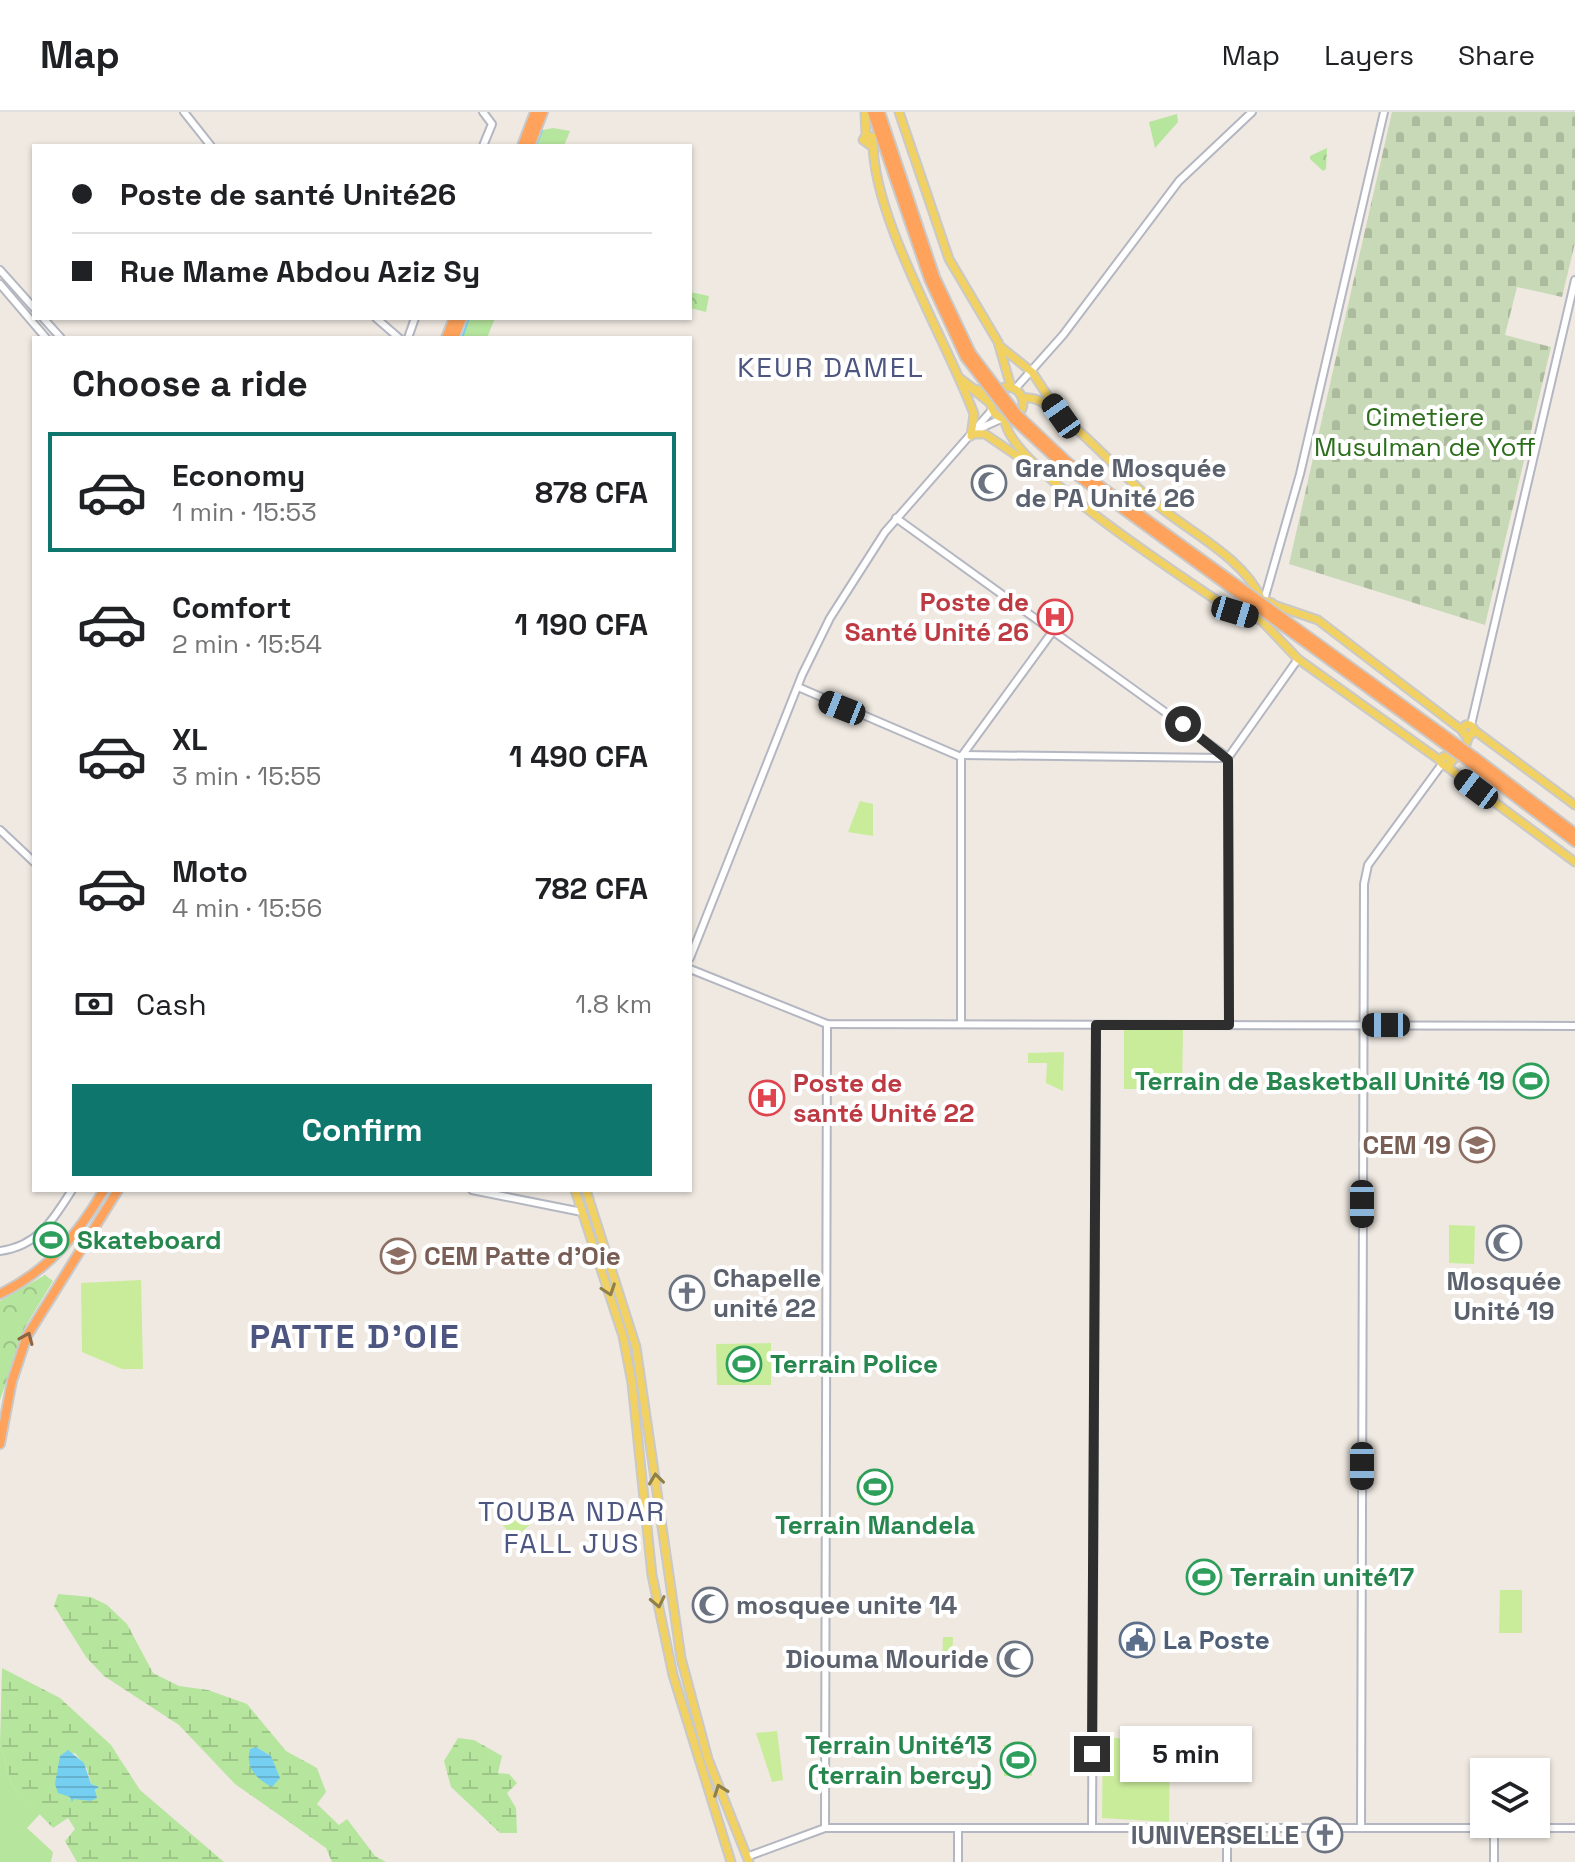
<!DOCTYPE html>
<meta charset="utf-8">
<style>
body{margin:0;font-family:"Space Grotesk",sans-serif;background:#f6f6f6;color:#202124;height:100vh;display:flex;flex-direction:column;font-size:30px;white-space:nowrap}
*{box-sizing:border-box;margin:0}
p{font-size:26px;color:#757577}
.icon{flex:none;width:44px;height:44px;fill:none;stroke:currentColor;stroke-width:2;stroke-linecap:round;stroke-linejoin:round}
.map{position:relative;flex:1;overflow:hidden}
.details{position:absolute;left:32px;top:224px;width:660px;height:856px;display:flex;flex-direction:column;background:#fff;border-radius:0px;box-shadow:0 2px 6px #0004}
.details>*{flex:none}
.guide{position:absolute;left:32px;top:32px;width:660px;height:176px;border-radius:0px;box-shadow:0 2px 6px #0004;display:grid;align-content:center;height:176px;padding:0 40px;background:#fff}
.buttons{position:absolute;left:1470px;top:1646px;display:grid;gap:16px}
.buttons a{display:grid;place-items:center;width:80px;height:80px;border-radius:0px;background:#fff;box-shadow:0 2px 6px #0004;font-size:40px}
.end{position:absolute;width:36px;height:36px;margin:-18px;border:10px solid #2e2e2e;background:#fff;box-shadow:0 0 0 4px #fff}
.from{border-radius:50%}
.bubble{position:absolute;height:56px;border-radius:0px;background:#fff;box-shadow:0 2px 6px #0004;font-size:26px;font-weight:700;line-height:56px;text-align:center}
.car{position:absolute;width:24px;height:48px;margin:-24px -12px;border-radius:10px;box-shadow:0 0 6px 2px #0007;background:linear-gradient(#222 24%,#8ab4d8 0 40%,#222 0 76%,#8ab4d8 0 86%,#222 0)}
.guide b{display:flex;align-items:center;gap:28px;height:76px;font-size:30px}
.guide b+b{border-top:2px solid #e0e0e0}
.guide i{width:20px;height:20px;background:#202124}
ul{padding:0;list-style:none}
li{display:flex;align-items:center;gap:24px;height:120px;margin:0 16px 12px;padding:0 24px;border:4px solid transparent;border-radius:0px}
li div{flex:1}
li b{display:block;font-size:30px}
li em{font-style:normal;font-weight:700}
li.active{border-color:#0f766e}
li>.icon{width:72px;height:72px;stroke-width:1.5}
h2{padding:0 40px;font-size:36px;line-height:96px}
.pay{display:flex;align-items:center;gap:20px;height:88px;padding:0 40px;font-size:30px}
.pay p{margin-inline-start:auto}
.primary-button{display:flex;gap:16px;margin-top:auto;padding:16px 40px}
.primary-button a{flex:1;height:92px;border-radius:0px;background:#0f766e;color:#fff;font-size:32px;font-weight:700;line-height:92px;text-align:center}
header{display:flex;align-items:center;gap:48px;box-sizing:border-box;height:112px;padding:0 40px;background:#fff;border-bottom:2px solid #e0e0e0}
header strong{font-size:38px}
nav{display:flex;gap:44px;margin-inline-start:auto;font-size:28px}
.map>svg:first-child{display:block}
</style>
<header>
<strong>Map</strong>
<nav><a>Map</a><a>Layers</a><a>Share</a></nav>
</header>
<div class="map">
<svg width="1575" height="1750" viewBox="0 0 1575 1750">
<defs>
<pattern id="wetland-marsh" width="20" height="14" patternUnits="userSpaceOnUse" patternTransform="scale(2)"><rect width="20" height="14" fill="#b6e59e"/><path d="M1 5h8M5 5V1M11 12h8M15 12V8" fill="none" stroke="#9dc588"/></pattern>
<pattern id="cemetery-stones" width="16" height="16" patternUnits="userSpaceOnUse" patternTransform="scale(2)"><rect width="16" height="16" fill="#c8d9b8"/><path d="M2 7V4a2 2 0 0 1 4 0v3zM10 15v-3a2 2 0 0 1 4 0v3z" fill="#acbb9e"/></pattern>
<pattern id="park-crowns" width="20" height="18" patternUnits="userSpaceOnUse" patternTransform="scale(2)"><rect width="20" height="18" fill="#b6e59e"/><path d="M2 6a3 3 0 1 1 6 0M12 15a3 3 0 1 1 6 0" fill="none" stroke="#9dc588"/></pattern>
<pattern id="water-rules" width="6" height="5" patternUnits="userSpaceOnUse" patternTransform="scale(2)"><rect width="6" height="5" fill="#75cff0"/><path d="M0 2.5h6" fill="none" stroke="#66b2ce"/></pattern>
</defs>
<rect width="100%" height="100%" fill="#efe9e1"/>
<g fill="#b6e59e">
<polygon points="1177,2 1178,10 1155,36 1149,10"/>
<polygon points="553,16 570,19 564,34 537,34 543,18"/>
<polygon points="470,206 495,206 487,226 462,226"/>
<polygon points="0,1632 12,1674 40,1702 27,1716 53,1740 51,1750 0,1750"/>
</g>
<g fill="url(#wetland-marsh)" fill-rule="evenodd">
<path d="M58,1482L91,1485L107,1493L127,1512L153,1561L179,1574L208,1578L247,1592L286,1639L317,1656L326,1680L317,1692L339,1713L347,1707L375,1744L386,1750H332L326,1736L235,1672L179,1613L104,1564L86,1545L54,1494ZM256,1635L271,1644L279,1666L275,1672L257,1665Z"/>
<path d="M2,1556L60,1586L111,1633L140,1678L224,1750H77L65,1729L75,1717L68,1706L53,1716L12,1674L0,1632ZM75,1641L87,1657L91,1672L98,1675L94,1681L97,1685L91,1689L63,1682V1643Z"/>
<polygon points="458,1626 474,1628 502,1644 498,1661 509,1662 517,1671 507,1681 516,1696 517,1721 500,1721 451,1675 444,1649"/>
</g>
<polygon fill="url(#cemetery-stones)" points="1392,0 1575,0 1575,131 1562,185 1517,175 1505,223 1551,235 1485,513 1289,452"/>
<g fill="url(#park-crowns)">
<polygon points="1327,36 1326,57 1323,59 1310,47 1310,44"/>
<polygon points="690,180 709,184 706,200 690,196"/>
<polygon points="45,1163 53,1169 25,1215 0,1288 0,1189"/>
</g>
<g fill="#c9ec9a">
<polygon points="860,689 873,692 873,724 848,720"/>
<polygon points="1124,918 1183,918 1182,977 1124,977"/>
<polygon points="1064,940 1063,979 1046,971 1047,951 1028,951 1028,941"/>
<rect x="1522" y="956" width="18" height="26"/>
<polygon points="1449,1113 1475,1114 1474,1152 1449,1151"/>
<polygon points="141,1168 143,1257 122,1257 82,1240 81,1171"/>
<polygon points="771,1231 771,1273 717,1273 716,1232"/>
<polygon points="858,1364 892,1364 892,1386 858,1387"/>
<polygon points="512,1398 532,1411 514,1427 499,1408"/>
<polygon points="1213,1450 1214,1479 1195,1480 1195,1451"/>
<polygon points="1500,1478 1522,1478 1522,1521 1499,1521"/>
<polygon points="943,1525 953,1525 952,1553 942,1553"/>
<polygon points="777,1619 783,1668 772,1670 756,1621"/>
<polygon points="1103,1625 1170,1630 1169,1710 1102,1706"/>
<rect x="1004" y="1633" width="28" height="31"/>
<polygon points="1474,1650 1492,1660 1484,1660 1484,1685 1475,1685"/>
</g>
<g fill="url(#water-rules)">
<path d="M256,1635L271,1644L280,1666L272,1675C256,1667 245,1655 250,1637Z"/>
<polygon points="68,1638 84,1651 91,1672 99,1675 95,1678 97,1686 91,1689 74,1687 72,1690 70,1685 58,1681 55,1672 60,1644"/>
</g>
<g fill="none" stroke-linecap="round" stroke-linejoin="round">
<g stroke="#75cff0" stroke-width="2">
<polyline points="536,34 542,19"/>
<polyline points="462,226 469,206"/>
</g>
<g stroke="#b4b7c1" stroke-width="10">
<g id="secondary">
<polyline points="184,0 211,34"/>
<polyline points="483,0 492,12 483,34"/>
<polyline points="0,158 34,196"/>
<polyline points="0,172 46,226"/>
<polyline points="43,206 61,226"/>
<polyline points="376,206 399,226"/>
<polyline points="408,226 415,206"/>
<polyline points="1015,277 1063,223 1179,69 1252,0"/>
<polyline points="981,316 1001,307"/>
<polyline points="896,406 1226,644"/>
<polyline points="1264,488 1300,362 1384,0"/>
<polyline points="798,575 961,645"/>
<polyline points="1471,613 1575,168"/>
<polyline points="963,643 1225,646"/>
<polyline points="1230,643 1298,547"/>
<polyline points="1228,648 1229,913"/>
<polyline points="0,718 34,750"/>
<polyline points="690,846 802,563 830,506 885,420 992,298"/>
<polyline points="690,857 827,912 1575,914"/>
<polyline points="961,912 961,645 1053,519"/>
<polyline points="472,1078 582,1100"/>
<path d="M0,1139C38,1134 53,1108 72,1078"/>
<polyline points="825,1716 827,912"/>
<polyline points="1092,1716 1096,913"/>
<polyline points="1361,1716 1364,772 1368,753 1442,652"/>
<polyline points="749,1744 825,1716 1575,1716"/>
<polyline points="958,1750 958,1716"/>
<polyline points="1227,1750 1227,1716"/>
<polyline points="1494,1750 1494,1717"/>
</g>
</g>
<g stroke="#c9c9c9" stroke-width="11">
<g id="primary">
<polyline points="865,0 866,23 863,28 870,33 873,25 866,23"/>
<polyline points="899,0 949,147 998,230 1011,275"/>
<path d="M873,30C873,107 946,227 974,302L971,324"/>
<polyline points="1001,235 1032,260 1057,298"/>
<polyline points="961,267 974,277 993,281"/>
<circle cx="1007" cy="291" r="16"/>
<polyline points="971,276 990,291"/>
<path d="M1022,286C1031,285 1038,287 1045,292C1082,317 1116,357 1150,387C1186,419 1242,443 1262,488"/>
<path d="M1005,308C1007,353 1189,469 1231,498L1267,509L1275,502L1272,491L1264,488L1257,491L1254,499L1257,507"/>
<polyline points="972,322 985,322 1032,354"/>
<polyline points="1274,493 1318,508 1463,619"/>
<polyline points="1262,509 1298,547 1441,649"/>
<circle cx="1468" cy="618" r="5.5"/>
<polyline points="1474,618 1575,693"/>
<circle cx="1446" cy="649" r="5"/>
<polyline points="1450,650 1464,639 1469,623"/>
<polyline points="1446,654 1575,750"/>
<polyline points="575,1078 623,1224 632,1271 652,1463 673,1563 731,1750"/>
<polyline points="586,1078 636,1235 681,1546 708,1647 749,1750"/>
</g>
</g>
<g stroke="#c9c9c9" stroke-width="12">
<g id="highway">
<polyline points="872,0 929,167 965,245"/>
<polyline points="880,0 935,165 971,241"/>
<polyline points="522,34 535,0"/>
<polyline points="530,34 543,0"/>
<polyline points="446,226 454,206"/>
<polyline points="454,226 462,206"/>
<polyline points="1475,645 1575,721"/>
<polyline points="1470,651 1575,730"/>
<path d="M0,1182C49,1158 77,1123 104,1078"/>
<polyline points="0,1332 12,1269 27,1224 118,1078"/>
</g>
</g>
<use href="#secondary" stroke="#fff" stroke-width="6"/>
<use href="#primary" stroke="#f2d163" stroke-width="7"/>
<use href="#highway" stroke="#ffa35c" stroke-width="8"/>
<g stroke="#c9c9c9" stroke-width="12" stroke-linecap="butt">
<g id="highway-bridge">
<polyline points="971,241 1017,302 1069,351 1475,645"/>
<polyline points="965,245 1013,307 1065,355 1470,651"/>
</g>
</g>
<use href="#highway-bridge" stroke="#ffa35c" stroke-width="8"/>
</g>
<defs><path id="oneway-chevron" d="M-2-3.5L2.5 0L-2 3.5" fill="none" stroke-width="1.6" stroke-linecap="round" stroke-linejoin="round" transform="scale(2)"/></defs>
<g stroke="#908048">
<use href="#oneway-chevron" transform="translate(609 1178) rotate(71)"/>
<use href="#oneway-chevron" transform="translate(656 1367) rotate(-97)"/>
<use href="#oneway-chevron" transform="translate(658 1490) rotate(78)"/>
<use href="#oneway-chevron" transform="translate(720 1678) rotate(-110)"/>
</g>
<use stroke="#8c6343" href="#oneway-chevron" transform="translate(27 1226) rotate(-67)"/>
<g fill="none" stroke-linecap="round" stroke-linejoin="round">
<polyline stroke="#2e2e2e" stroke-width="10" points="1092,1642 1096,913 1229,913 1228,648 1183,612"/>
</g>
<defs>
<g id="mosque-ring" transform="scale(1.8)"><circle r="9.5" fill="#fff" stroke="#6b7280" stroke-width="1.5"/><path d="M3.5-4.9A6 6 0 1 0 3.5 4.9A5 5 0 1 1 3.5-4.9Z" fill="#6b7280"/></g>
<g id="hospital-ring" transform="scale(1.8)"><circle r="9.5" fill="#fff" stroke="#e0444e" stroke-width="1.5"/><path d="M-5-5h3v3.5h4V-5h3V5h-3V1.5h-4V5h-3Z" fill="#e0444e"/></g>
<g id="stadium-ring" transform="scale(1.8)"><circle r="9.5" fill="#fff" stroke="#2e9e5b" stroke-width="1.5"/><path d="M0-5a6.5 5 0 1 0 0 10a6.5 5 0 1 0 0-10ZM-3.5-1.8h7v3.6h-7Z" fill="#2e9e5b"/></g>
<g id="university-ring" transform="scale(1.8)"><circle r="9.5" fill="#fff" stroke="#8d6e63" stroke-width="1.5"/><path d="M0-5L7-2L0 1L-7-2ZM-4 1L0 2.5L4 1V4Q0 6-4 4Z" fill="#8d6e63"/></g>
<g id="church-ring" transform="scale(1.8)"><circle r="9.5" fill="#fff" stroke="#6b7280" stroke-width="1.5"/><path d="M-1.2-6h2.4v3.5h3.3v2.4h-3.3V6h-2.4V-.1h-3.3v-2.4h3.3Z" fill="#6b7280"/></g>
<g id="civic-ring" transform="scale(1.8)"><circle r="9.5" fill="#fff" stroke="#5c6f8a" stroke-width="1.5"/><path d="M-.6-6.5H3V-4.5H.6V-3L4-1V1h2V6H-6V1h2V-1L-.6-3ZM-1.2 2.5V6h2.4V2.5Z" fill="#5c6f8a"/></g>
</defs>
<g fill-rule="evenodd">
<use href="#mosque-ring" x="989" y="371"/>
<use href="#hospital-ring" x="1055" y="505"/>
<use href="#stadium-ring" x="1531" y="969"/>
<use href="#hospital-ring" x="767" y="986"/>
<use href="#university-ring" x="1477" y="1033"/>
<use href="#stadium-ring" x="51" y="1128"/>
<use href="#mosque-ring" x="1504" y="1131"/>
<use href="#university-ring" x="398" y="1144"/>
<use href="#church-ring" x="687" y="1181"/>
<use href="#stadium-ring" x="744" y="1252"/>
<use href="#stadium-ring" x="875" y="1375"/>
<use href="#stadium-ring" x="1204" y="1465"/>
<use href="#mosque-ring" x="710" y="1493"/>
<use href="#civic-ring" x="1137" y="1528"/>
<use href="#mosque-ring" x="1015" y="1547"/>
<use href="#stadium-ring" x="1018" y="1648"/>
<use href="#church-ring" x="1325" y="1723"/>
</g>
<g text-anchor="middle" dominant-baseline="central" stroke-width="8" stroke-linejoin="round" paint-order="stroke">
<g font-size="26" fill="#2c6e1b" stroke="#fff">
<text x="1425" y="305">Cimetiere<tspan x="1425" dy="30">Musulman de Yoff</tspan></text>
</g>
<g font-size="26" font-weight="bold" fill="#5b616d" stroke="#fff" text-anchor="start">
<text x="1015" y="356">Grande Mosquée<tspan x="1015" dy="30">de PA Unité 26</tspan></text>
<text x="713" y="1166">Chapelle<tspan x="713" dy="30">unité 22</tspan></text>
<text x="1504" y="1169" text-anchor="middle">Mosquée<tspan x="1504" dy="30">Unité 19</tspan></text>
<text x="736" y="1493">mosquee unite 14</text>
<text x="989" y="1547" text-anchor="end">Diouma Mouride</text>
<text x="1299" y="1723" text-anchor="end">IUNIVERSELLE</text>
</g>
<g font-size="26" font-weight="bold" fill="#be3a42" stroke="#fff" text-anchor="end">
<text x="1029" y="490">Poste de<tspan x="1029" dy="30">Santé Unité 26</tspan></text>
<text x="793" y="971" text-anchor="start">Poste de<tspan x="793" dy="30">santé Unité 22</tspan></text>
</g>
<g font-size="26" font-weight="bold" fill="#27864d" stroke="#fff" text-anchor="start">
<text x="1505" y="969" text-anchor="end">Terrain de Basketball Unité 19</text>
<text x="77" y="1128">Skateboard</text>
<text x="770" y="1252">Terrain Police</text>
<text x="875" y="1413" text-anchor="middle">Terrain Mandela</text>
<text x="1230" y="1465">Terrain unité17</text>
<text x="992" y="1633" text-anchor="end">Terrain Unité13<tspan x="992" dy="30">(terrain bercy)</tspan></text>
</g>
<g font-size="26" font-weight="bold" fill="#785e54" stroke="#fff" text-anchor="end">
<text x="1451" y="1033">CEM 19</text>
<text x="424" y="1144" text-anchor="start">CEM Patte d'Oie</text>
</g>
<g font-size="26" font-weight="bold" fill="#4e5e75" stroke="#fff" text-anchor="start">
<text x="1163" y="1528">La Poste</text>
</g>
<g font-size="28" letter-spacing="2" fill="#4d5680" stroke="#fff">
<text x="831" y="255">KEUR DAMEL</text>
<text x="572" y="1399">TOUBA NDAR<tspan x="572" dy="32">FALL JUS</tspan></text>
</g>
<g font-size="34" font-weight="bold" letter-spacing="2" fill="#4d5680" stroke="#fff">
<text x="355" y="1224">PATTE D'OIE</text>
</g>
</g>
</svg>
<div class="buttons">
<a><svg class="icon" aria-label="layers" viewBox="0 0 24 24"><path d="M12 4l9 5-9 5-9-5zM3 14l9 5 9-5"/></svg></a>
</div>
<i class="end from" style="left:1183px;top:612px"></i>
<i class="end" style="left:1092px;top:1642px"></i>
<div class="bubble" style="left:1120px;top:1614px;width:132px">5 min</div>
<i class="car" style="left:1061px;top:304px;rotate:325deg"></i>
<i class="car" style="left:1235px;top:500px;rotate:107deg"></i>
<i class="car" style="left:842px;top:596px;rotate:292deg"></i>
<i class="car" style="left:1476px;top:677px;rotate:307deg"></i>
<i class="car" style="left:1386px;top:913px;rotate:270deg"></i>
<i class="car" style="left:1362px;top:1092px;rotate:180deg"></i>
<i class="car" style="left:1362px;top:1354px;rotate:180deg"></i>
<div class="guide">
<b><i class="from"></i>Poste de santé Unité26</b>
<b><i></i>Rue Mame Abdou Aziz Sy</b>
</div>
<section class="details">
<h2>Choose a ride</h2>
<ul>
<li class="active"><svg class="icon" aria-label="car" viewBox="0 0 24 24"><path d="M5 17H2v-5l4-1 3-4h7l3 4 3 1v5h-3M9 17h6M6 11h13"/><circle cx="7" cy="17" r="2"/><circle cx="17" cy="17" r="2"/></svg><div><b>Economy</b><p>1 min · 15:53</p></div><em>878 CFA</em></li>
<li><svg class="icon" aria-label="car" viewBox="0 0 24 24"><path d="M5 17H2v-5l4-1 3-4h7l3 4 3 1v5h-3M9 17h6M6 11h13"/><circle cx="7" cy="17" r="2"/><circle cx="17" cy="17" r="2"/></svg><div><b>Comfort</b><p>2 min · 15:54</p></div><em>1 190 CFA</em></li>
<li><svg class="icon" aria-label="car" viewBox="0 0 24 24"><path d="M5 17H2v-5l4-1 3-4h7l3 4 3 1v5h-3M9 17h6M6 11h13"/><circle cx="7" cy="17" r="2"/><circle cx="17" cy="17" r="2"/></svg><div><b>XL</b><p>3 min · 15:55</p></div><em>1 490 CFA</em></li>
<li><svg class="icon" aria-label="car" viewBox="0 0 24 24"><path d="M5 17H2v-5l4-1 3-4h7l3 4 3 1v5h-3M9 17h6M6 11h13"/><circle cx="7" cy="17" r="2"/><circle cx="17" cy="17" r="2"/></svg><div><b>Moto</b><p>4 min · 15:56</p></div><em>782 CFA</em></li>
</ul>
<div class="pay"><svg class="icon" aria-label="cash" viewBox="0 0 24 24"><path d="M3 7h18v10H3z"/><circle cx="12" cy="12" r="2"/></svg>Cash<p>1.8 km</p></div>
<div class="primary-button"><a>Confirm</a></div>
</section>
</div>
